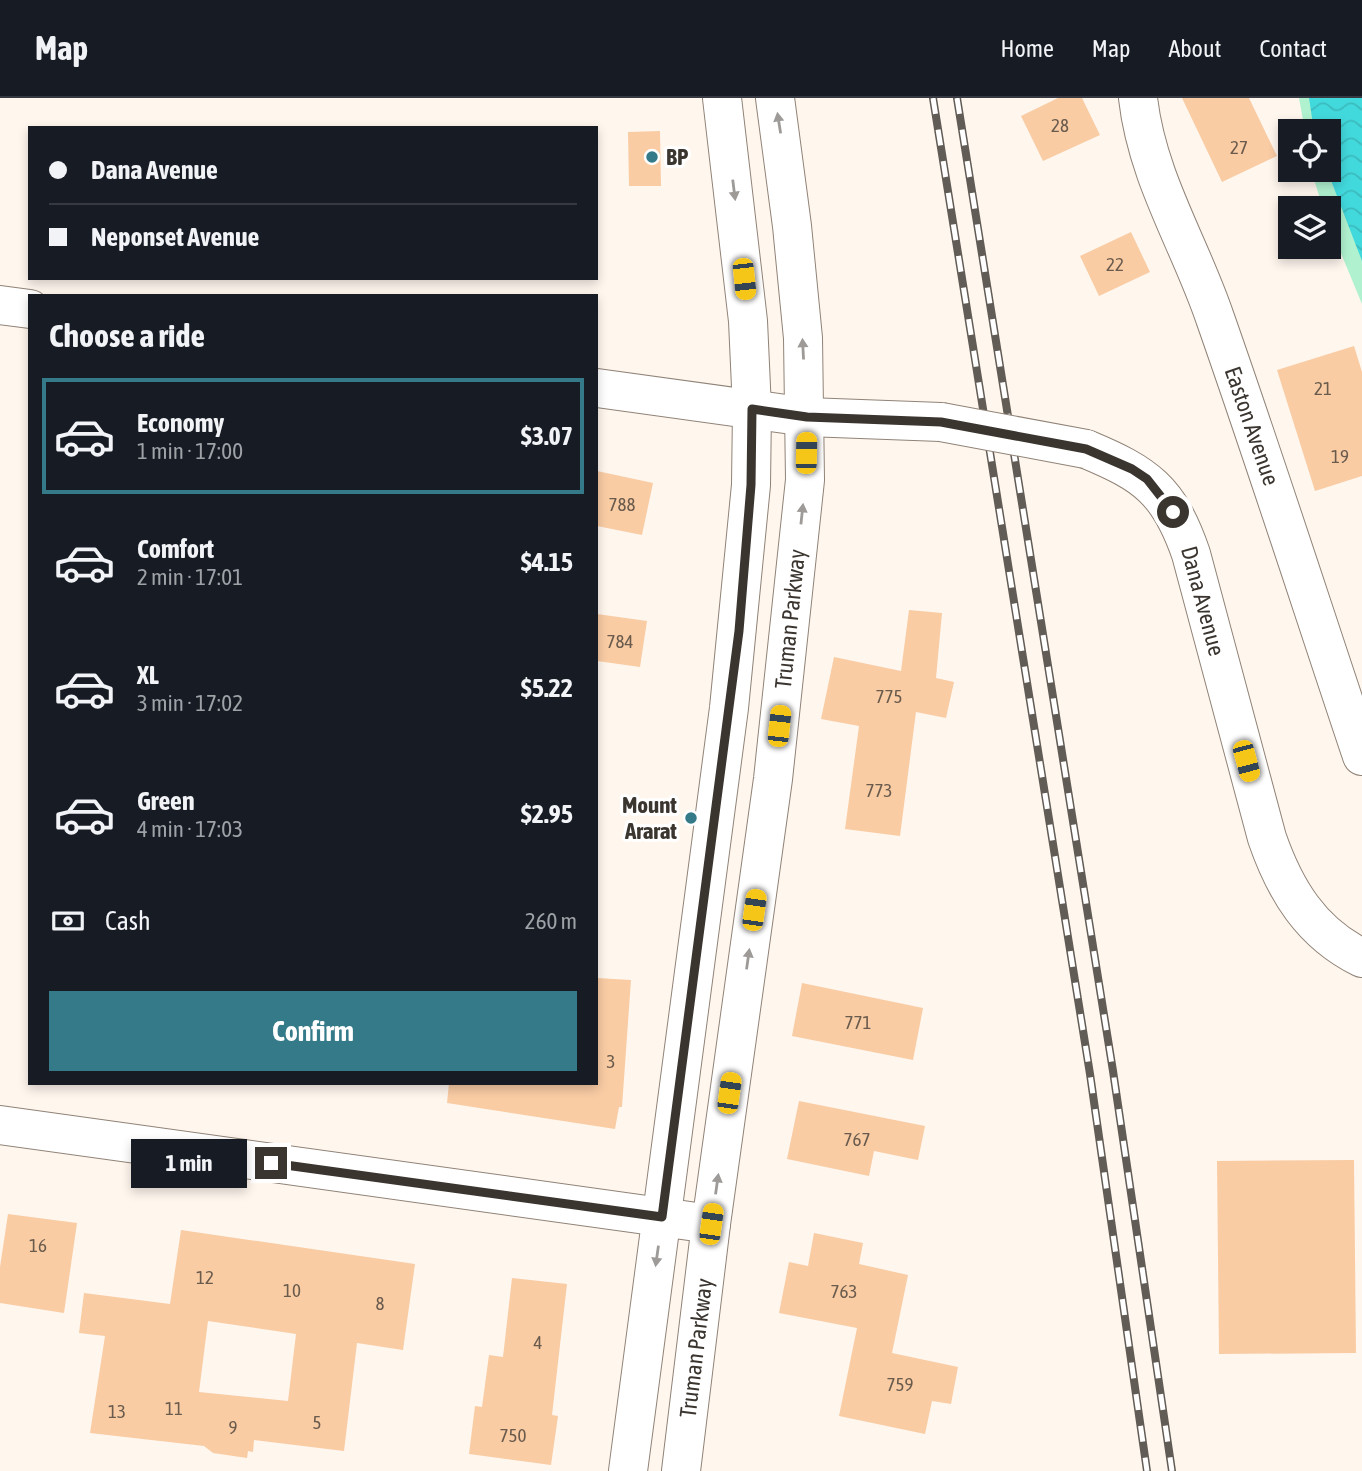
<!DOCTYPE html>
<meta charset="utf-8">
<style>
body{margin:0;font-family:"Asap Condensed",sans-serif;background:#242831;color:#f1f3f6;height:100vh;display:flex;flex-direction:column;font-size:26px;white-space:nowrap}
*{box-sizing:border-box;margin:0}
p{font-size:23px;color:#9ea1a6}
.icon{flex:none;width:38px;height:38px;fill:none;stroke:currentColor;stroke-width:2;stroke-linecap:round;stroke-linejoin:round}
.map{position:relative;flex:1;overflow:hidden}
.sheet{position:absolute;left:28px;top:196px;width:570px;height:791px;display:flex;flex-direction:column;background:#171b24;border-radius:0px;box-shadow:0 4px 10px #0003}
.sheet>*{flex:none}
.guide{position:absolute;left:28px;top:28px;width:570px;height:154px;border-radius:0px;box-shadow:0 4px 10px #0003;display:grid;align-content:center;height:154px;padding:0 21px;background:#171b24}
.buttons{position:absolute;left:1278px;top:21px;display:grid;gap:14px}
.buttons a{display:grid;place-items:center;width:63px;height:63px;border-radius:0px;background:#171b24;box-shadow:0 4px 10px #0003;font-size:35px}
.end{position:absolute;width:32px;height:32px;margin:-16px;border:9px solid #3b3530;background:#fff;box-shadow:0 0 0 4px #fff}
.from{border-radius:50%}
.bubble{position:absolute;height:49px;border-radius:0px;background:#171b24;box-shadow:0 4px 10px #0003;font-size:23px;font-weight:700;line-height:49px;text-align:center}
.car{position:absolute;width:21px;height:42px;margin:-21px -10px;border-radius:9px;box-shadow:0 0 5px 2px #0007;background:linear-gradient(#f5c518 24%,#345 0 40%,#f5c518 0 76%,#345 0 86%,#f5c518 0)}
.guide b{display:flex;align-items:center;gap:24px;height:66px;font-size:26px}
.guide b+b{border-top:2px solid #363941}
.guide i{width:18px;height:18px;background:#f1f3f6}
ul{padding:0;list-style:none}
li{display:flex;align-items:center;gap:21px;height:116px;margin:0 14px 10px;padding:0 7px;border:4px solid transparent;border-radius:0px}
li div{flex:1}
li b{display:block;font-size:26px}
li em{font-style:normal;font-weight:700}
li.current{border-color:#357a88}
li>.icon{width:63px;height:63px;stroke-width:1.5}
h2{padding:0 21px;font-size:32px;line-height:84px}
.pay{display:flex;align-items:center;gap:18px;height:77px;padding:0 21px;font-size:26px}
.pay p{margin-inline-start:auto}
.cta{display:flex;gap:14px;margin-top:auto;padding:14px 21px}
.cta a{flex:1;height:80px;border-radius:0px;background:#357a88;color:#fff;font-size:28px;font-weight:700;line-height:80px;text-align:center}
header{display:flex;align-items:center;gap:42px;box-sizing:border-box;height:98px;padding:0 35px;background:#171b24;border-bottom:2px solid #363941}
header strong{font-size:33px}
nav{display:flex;gap:38px;margin-inline-start:auto;font-size:24px}
.map>svg:first-child{display:block}
</style>
<header>
<strong>Map</strong>
<nav><a>Home</a><a>Map</a><a>About</a><a>Contact</a></nav>
</header>
<div class="map">
<svg width="1362" height="1373" viewBox="0 0 1362 1373">
<defs>
<pattern id="water-waves" width="16" height="10" patternUnits="userSpaceOnUse" patternTransform="scale(1.75)"><rect width="16" height="10" fill="#42d9dd"/><path d="M0 5q4-4 8 0t8 0" fill="none" stroke="#3bbbbe"/></pattern>
</defs>
<rect width="100%" height="100%" fill="#fff6ee"/>
<polygon fill="#b0f2d0" points="1299,0 1362,0 1362,206 1328,124 1328,110 1323,110 1311,72 1328,72 1328,33 1305,33"/>
<polygon fill="url(#water-waves)" points="1309,0 1362,0 1362,163 1327,72 1328,33 1314,33"/>
<g fill="#f9cca4" fill-rule="evenodd">
<polygon points="1058,0 1082,0 1100,37 1043,63 1021,18"/>
<polygon points="1182,0 1249,0 1277,58 1222,84"/>
<polygon points="660,33 661,88 629,88 628,34"/>
<polygon points="1131,134 1150,174 1099,198 1080,158"/>
<polygon points="1354,248 1362,274 1362,378 1315,393 1277,272"/>
<polygon points="597,373 653,385 642,437 597,428"/>
<polygon points="909,512 942,515 936,580 954,584 946,620 916,614 900,738 845,731 859,628 821,621 834,559 901,573"/>
<polygon points="597,516 647,523 640,569 597,563"/>
<polygon points="597,880 631,882 622,1009 619,1009 615,1031 447,1005 449,985 597,985"/>
<polygon points="802,885 923,910 913,962 792,938"/>
<polygon points="799,1003 925,1028 918,1062 874,1053 869,1078 787,1061"/>
<polygon points="1354,1062 1356,1255 1219,1256 1217,1063"/>
<polygon points="8,1116 77,1125 64,1215 0,1205 0,1169"/>
<path d="M181,1132L415,1166L403,1252L357,1245L344,1353L254,1342L253,1354L248,1353L247,1360L213,1355L204,1348L90,1335L105,1238L79,1235L84,1195L170,1206ZM208,1223L296,1236L288,1303L199,1294Z"/>
<polygon points="814,1135 863,1145 859,1166 908,1177 892,1255 958,1269 951,1306 932,1303 925,1336 839,1318 857,1230 779,1215 789,1164 808,1168"/>
<polygon points="512,1180 567,1186 552,1317 558,1318 551,1367 469,1356 475,1308 482,1309 489,1257 503,1259"/>
</g>
<g fill="none" stroke-linecap="round" stroke-linejoin="round">
<g stroke="#908377" stroke-width="40">
<g id="street">
<path d="M1138,0C1147,80 1190,146 1215,220C1266,365 1313,512 1362,658"/>
<polyline points="0,1027 711,1126"/>
</g>
</g>
<g stroke="#908377" stroke-width="40">
<g id="secondary">
<polyline points="0,207 30,211"/>
<polyline points="597,290 807,319 941,324"/>
<path d="M1086,351C1146,376 1169,392 1191,456L1267,740C1285,792 1311,835 1362,860"/>
<polyline points="628,1373 729,610 751,387 752,311 748,223 722,0"/>
<polyline points="681,1373 711,1126 773,681 805,382 803,240 792,128 775,0"/>
</g>
</g>
<use href="#street" stroke="#fff" stroke-width="38"/>
<use href="#secondary" stroke="#fff" stroke-width="38"/>
<g stroke="#625c56" stroke-width="8">
<g id="rail">
<polyline points="933,0 1090,976 1147,1373"/>
<polyline points="957,0 1113,973 1172,1373"/>
</g>
</g>
<use href="#rail" stroke="#fff" stroke-width="5" stroke-dasharray="16" stroke-linecap="butt"/>
<g stroke="#908377" stroke-width="40" stroke-linecap="butt">
<polyline id="secondary-bridge" points="941,324 1086,351"/>
</g>
<use href="#secondary-bridge" stroke="#fff" stroke-width="38"/>
</g>
<defs><path id="oneway-solid" d="M-6-.8H1V-3.2L6.5 0L1 3.2V.8H-6Z" transform="scale(1.75)"/></defs>
<g fill="#9d9a98">
<use href="#oneway-solid" transform="translate(779 25) rotate(-99)"/>
<use href="#oneway-solid" transform="translate(734 92) rotate(83)"/>
<use href="#oneway-solid" transform="translate(803 251) rotate(-93)"/>
<use href="#oneway-solid" transform="translate(802 416) rotate(-84)"/>
<use href="#oneway-solid" transform="translate(748 861) rotate(-82)"/>
<use href="#oneway-solid" transform="translate(717 1086) rotate(-82)"/>
<use href="#oneway-solid" transform="translate(657 1158) rotate(98)"/>
</g>
<g fill="none" stroke-linecap="round" stroke-linejoin="round">
<polyline stroke="#3b3530" stroke-width="9" points="271,1065 662,1119 739,533 751,387 752,311 807,319 941,324 1086,351 1132,371 1147,381 1173,414"/>
</g>
<g fill="#357a88" stroke="#fff" stroke-width="2.5">
<circle cx="652" cy="59" r="7"/>
<circle cx="691" cy="720" r="7"/>
</g>
<g text-anchor="middle" dominant-baseline="central" stroke-width="6" stroke-linejoin="round" paint-order="stroke">
<g font-size="19" fill="#6a5b4d">
<text x="1060" y="27">28</text>
<text x="1239" y="49">27</text>
<text x="1115" y="166">22</text>
<text x="1323" y="290">21</text>
<text x="1340" y="358">19</text>
<text x="622" y="406">788</text>
<text x="620" y="543">784</text>
<text x="889" y="598">775</text>
<text x="879" y="692">773</text>
<text x="858" y="924">771</text>
<text x="611" y="963">3</text>
<text x="857" y="1041">767</text>
<text x="38" y="1147">16</text>
<text x="205" y="1179">12</text>
<text x="292" y="1192">10</text>
<text x="844" y="1193">763</text>
<text x="380" y="1205">8</text>
<text x="538" y="1244">4</text>
<text x="900" y="1286">759</text>
<text x="174" y="1310">11</text>
<text x="117" y="1313">13</text>
<text x="317" y="1324">5</text>
<text x="233" y="1329">9</text>
<text x="513" y="1337">750</text>
</g>
<g font-size="23" font-weight="bold" fill="#3b3530" stroke="#fff" text-anchor="start">
<text x="666" y="59">BP</text>
<text x="677" y="707" text-anchor="end">Mount<tspan x="677" dy="26">Ararat</tspan></text>
</g>
<g font-size="23" fill="#3b3530" stroke="#fff">
<text transform="translate(1252 328) rotate(71)">Easton Avenue</text>
<text transform="translate(1203 503) rotate(75)">Dana Avenue</text>
<text transform="translate(790 521) rotate(-84)">Truman Parkway</text>
<text transform="translate(696 1250) rotate(-83)">Truman Parkway</text>
</g>
</g>
</svg>
<div class="buttons">
<a><svg class="icon" aria-label="locate" viewBox="0 0 24 24"><circle cx="12" cy="12" r="6"/><path d="M12 2v4M12 18v4M2 12h4M18 12h4"/></svg></a>
<a><svg class="icon" aria-label="layers" viewBox="0 0 24 24"><path d="M12 4l9 5-9 5-9-5zM3 14l9 5 9-5"/></svg></a>
</div>
<i class="end from" style="left:1173px;top:414px"></i>
<i class="end" style="left:271px;top:1065px"></i>
<div class="bubble" style="left:131px;top:1041px;width:116px">1 min</div>
<i class="car" style="left:744px;top:181px;rotate:174deg"></i>
<i class="car" style="left:806px;top:355px;rotate:1deg"></i>
<i class="car" style="left:779px;top:628px;rotate:6deg"></i>
<i class="car" style="left:1246px;top:663px;rotate:165deg"></i>
<i class="car" style="left:754px;top:812px;rotate:8deg"></i>
<i class="car" style="left:729px;top:995px;rotate:8deg"></i>
<i class="car" style="left:711px;top:1126px;rotate:8deg"></i>
<div class="guide">
<b><i class="from"></i>Dana Avenue</b>
<b><i></i>Neponset Avenue</b>
</div>
<section class="sheet">
<h2>Choose a ride</h2>
<ul>
<li class="current"><svg class="icon" aria-label="car" viewBox="0 0 24 24"><path d="M5 17H2v-5l4-1 3-4h7l3 4 3 1v5h-3M9 17h6M6 11h13"/><circle cx="7" cy="17" r="2"/><circle cx="17" cy="17" r="2"/></svg><div><b>Economy</b><p>1 min · 17:00</p></div><em>$3.07</em></li>
<li><svg class="icon" aria-label="car" viewBox="0 0 24 24"><path d="M5 17H2v-5l4-1 3-4h7l3 4 3 1v5h-3M9 17h6M6 11h13"/><circle cx="7" cy="17" r="2"/><circle cx="17" cy="17" r="2"/></svg><div><b>Comfort</b><p>2 min · 17:01</p></div><em>$4.15</em></li>
<li><svg class="icon" aria-label="car" viewBox="0 0 24 24"><path d="M5 17H2v-5l4-1 3-4h7l3 4 3 1v5h-3M9 17h6M6 11h13"/><circle cx="7" cy="17" r="2"/><circle cx="17" cy="17" r="2"/></svg><div><b>XL</b><p>3 min · 17:02</p></div><em>$5.22</em></li>
<li><svg class="icon" aria-label="car" viewBox="0 0 24 24"><path d="M5 17H2v-5l4-1 3-4h7l3 4 3 1v5h-3M9 17h6M6 11h13"/><circle cx="7" cy="17" r="2"/><circle cx="17" cy="17" r="2"/></svg><div><b>Green</b><p>4 min · 17:03</p></div><em>$2.95</em></li>
</ul>
<div class="pay"><svg class="icon" aria-label="cash" viewBox="0 0 24 24"><path d="M3 7h18v10H3z"/><circle cx="12" cy="12" r="2"/></svg>Cash<p>260 m</p></div>
<div class="cta"><a>Confirm</a></div>
</section>
</div>
